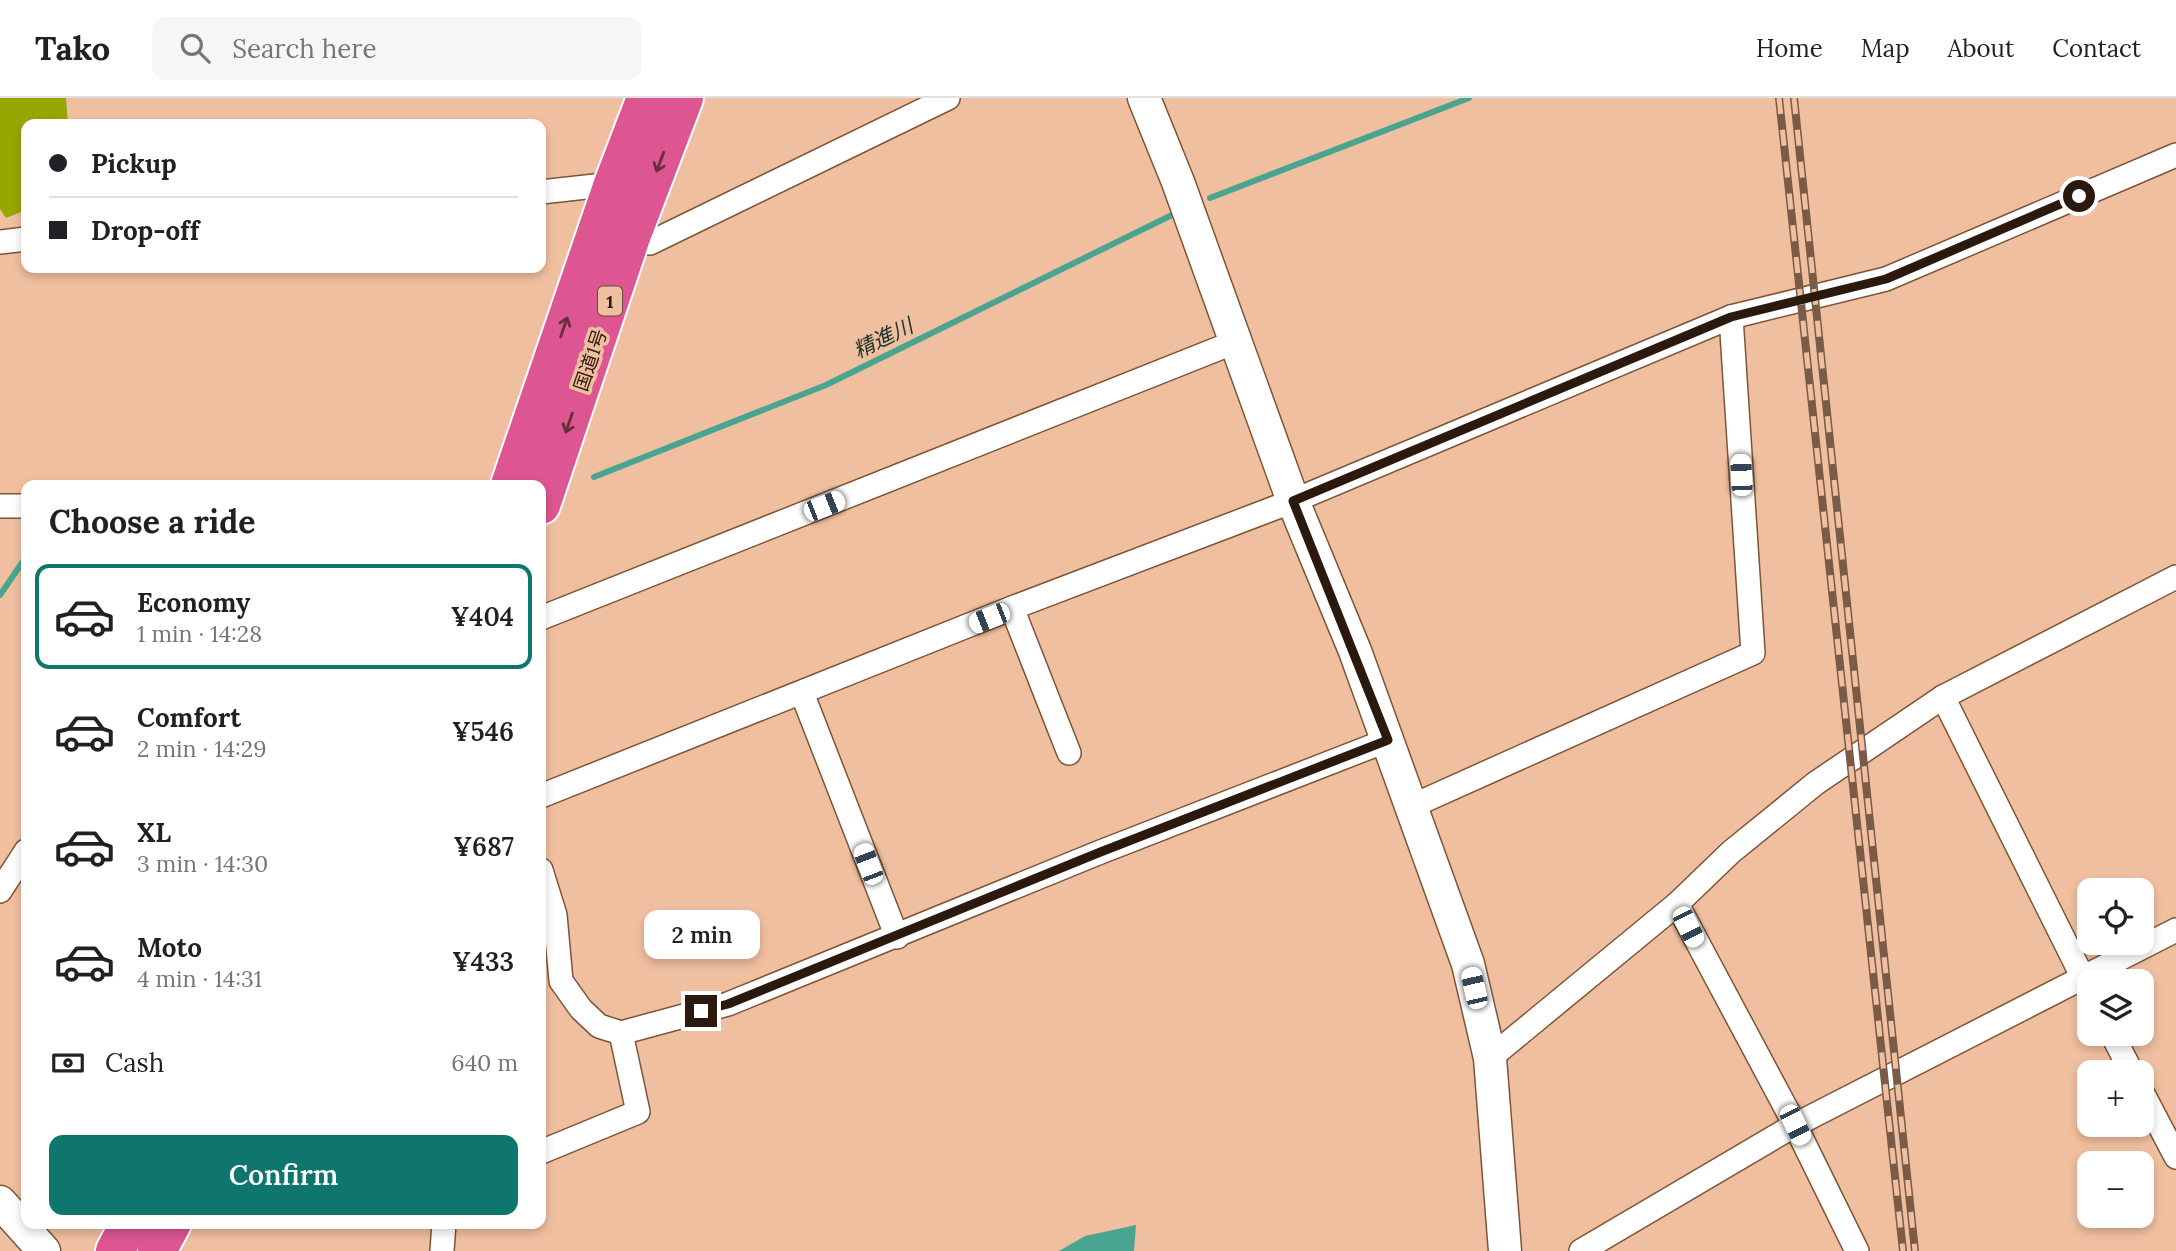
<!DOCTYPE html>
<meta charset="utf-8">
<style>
body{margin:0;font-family:Lora,"Noto Sans JP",serif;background:#f6f6f6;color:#202124;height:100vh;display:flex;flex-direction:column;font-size:26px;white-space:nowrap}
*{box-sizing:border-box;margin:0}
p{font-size:23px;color:#757577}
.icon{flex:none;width:38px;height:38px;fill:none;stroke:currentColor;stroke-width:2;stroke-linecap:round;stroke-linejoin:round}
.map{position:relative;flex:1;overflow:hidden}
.details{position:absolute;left:21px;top:382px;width:525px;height:749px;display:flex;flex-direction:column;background:#fff;border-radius:14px;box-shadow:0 4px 10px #0003}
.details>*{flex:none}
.hud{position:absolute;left:21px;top:21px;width:525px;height:154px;border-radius:14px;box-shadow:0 4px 10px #0003;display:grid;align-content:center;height:154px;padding:0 28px;background:#fff}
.buttons{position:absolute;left:2077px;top:780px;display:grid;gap:14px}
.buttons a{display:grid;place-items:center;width:77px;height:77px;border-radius:14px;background:#fff;box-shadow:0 4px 10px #0003;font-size:35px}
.end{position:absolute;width:32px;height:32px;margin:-16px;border:9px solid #2b190d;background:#fff;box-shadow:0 0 0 4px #fff}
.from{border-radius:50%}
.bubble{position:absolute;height:49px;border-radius:14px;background:#fff;box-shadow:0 4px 10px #0003;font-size:23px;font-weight:600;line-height:49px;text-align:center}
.car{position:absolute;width:21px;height:42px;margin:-21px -10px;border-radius:9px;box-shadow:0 0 5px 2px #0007;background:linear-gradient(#fff 24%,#345 0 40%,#fff 0 76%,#345 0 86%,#fff 0)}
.hud b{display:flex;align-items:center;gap:24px;height:66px;font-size:26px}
.hud b+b{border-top:2px solid #e0e0e0}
.hud i{width:18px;height:18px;background:#202124}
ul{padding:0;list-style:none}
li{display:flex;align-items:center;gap:21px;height:105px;margin:0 14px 10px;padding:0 14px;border:4px solid transparent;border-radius:14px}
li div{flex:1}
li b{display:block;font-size:26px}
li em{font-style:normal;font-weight:600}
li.on{border-color:#0f766e}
li>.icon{width:63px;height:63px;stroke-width:1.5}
h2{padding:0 28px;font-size:32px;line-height:84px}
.pay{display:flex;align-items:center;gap:18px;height:77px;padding:0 28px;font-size:26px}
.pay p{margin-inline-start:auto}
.button{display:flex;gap:14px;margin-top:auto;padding:14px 28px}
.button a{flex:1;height:80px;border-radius:14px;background:#0f766e;color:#fff;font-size:28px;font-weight:600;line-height:80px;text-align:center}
header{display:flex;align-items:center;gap:42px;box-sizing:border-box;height:98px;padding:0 35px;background:#fff;border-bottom:2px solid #e0e0e0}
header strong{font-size:33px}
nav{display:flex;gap:38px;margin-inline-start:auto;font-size:24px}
.search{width:490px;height:63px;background:#f6f6f6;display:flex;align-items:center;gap:18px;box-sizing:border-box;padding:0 24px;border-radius:14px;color:#757577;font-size:26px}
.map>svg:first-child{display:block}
</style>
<header>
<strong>Tako</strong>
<div class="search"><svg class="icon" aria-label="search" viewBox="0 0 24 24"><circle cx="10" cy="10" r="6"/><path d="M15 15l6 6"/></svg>Search here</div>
<nav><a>Home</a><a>Map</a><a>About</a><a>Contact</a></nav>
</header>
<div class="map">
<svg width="2176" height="1153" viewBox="0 0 2176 1153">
<rect width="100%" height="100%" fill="#f0bf9f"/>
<polygon fill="#98a604" points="0,0 66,0 68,26 26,26 26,112 6,120 0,111"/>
<polygon fill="#4aa590" points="1136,1127 1134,1153 1059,1153 1085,1138"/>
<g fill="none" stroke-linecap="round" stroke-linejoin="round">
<g stroke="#4aa590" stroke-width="6">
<polyline points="1210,100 1469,0"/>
<polyline points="594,379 826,287 1178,114"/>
<polyline points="0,497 26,459"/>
</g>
<g stroke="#7e5436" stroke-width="26">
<g id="street">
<polyline points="541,94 613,86"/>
<polyline points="631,139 650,145 948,0"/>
<polyline points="0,144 26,141"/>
<polyline points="0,408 26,408"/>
<polyline points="1012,510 1069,655"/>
<polyline points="541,520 1235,244"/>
<polyline points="802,595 897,839"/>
<polyline points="1943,599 2090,894"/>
<polyline points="541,698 1012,510 1293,403 1731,219 1886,181 2176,57"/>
<polyline points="1410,709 1753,555 1731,219"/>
<polyline points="541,772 555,817 561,883 581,911 599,928 621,935 728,906 1098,755 1388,642"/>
<polyline points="0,793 26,753"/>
<polyline points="1677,806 1795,1027 1857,1153"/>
<polyline points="2112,936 2132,975"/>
<polyline points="1490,960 1677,806 1731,754 1816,685 1943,599 2176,479"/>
<polyline points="2142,994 2176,1059"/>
<polyline points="541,1054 638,1014 621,935"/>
<polyline points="442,1153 444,1125"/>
<polyline points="1581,1153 1795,1027 2176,832"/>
</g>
</g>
<g stroke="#7e5436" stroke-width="35">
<g id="secondary">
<polyline points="1144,0 1178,84 1293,403 1355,553 1468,866 1490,960 1505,1153"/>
<polyline points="0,1104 44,1153"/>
</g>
</g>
<g stroke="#fff" stroke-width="42">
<g id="highway">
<polyline points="510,387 613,86 646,0"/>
<polyline points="541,407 631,139 684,0"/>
<polyline points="115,1153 130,1125"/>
<polyline points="157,1153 172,1125"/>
</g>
</g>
<use href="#street" stroke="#fff" stroke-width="23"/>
<use href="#secondary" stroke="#fff" stroke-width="32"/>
<use href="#highway" stroke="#dd5591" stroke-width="38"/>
<g stroke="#795b47" stroke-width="8">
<g id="rail">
<polyline points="1779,0 1903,1153"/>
<polyline points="1794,0 1915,1153"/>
</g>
</g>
<use href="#rail" stroke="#f0bf9f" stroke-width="5" stroke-dasharray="16" stroke-linecap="butt"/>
</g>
<defs><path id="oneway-shaft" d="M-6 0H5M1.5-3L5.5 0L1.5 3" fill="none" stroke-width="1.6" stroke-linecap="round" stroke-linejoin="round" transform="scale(1.75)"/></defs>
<g stroke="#692e3b">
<use href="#oneway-shaft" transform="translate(660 64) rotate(111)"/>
<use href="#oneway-shaft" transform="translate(564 229) rotate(-71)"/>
<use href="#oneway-shaft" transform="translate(569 325) rotate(109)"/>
</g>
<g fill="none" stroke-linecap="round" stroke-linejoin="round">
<polyline stroke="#2b190d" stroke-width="9" points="701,913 728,906 1098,755 1388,642 1293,403 1731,219 1886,181 2079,98"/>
</g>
<g text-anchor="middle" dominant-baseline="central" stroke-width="7" stroke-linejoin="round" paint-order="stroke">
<rect fill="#f0bf9f" stroke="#664b39" stroke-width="2" x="598" y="188.5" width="24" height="29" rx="5"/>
<g font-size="18" font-weight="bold" fill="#2b190d">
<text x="610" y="203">1</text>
</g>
<g font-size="19" fill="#2b190d" stroke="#f0bf9f">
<text transform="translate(590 262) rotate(-71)">国道1号</text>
</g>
<g font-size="21" font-style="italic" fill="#17342d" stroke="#f0bf9f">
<text transform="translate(883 240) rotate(-26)">精進川</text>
</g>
</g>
</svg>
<div class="buttons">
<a><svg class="icon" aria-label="locate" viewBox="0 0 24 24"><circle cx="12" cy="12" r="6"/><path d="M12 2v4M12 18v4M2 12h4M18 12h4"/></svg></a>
<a><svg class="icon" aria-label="layers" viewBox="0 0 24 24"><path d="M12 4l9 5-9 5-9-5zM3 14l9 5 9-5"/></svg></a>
<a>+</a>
<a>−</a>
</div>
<i class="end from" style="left:2079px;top:98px"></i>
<i class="end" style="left:701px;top:913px"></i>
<div class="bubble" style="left:644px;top:812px;width:116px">2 min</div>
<i class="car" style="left:1741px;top:377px;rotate:357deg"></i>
<i class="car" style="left:824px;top:408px;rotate:68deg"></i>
<i class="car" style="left:989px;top:520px;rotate:248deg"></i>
<i class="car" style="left:868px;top:766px;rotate:339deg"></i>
<i class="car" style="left:1688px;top:829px;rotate:153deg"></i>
<i class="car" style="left:1474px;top:890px;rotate:347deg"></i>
<i class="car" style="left:1795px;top:1027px;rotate:154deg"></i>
<div class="hud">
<b><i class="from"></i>Pickup</b>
<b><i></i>Drop-off</b>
</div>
<section class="details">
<h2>Choose a ride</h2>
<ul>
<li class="on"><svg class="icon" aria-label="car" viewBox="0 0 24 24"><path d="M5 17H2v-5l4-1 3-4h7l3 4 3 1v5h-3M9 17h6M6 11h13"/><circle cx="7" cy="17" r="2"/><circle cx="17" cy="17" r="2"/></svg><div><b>Economy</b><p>1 min · 14:28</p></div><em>¥404</em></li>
<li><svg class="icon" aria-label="car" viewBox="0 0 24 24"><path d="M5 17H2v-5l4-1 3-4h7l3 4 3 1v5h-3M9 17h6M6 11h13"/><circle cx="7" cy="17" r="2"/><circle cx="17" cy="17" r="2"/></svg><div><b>Comfort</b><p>2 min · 14:29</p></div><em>¥546</em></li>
<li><svg class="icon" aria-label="car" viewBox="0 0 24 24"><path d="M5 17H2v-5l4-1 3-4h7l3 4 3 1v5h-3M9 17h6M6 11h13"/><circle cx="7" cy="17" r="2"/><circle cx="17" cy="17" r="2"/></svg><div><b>XL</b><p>3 min · 14:30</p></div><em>¥687</em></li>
<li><svg class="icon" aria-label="car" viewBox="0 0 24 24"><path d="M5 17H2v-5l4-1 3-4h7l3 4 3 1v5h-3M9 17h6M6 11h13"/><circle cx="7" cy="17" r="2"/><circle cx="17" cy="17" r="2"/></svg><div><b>Moto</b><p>4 min · 14:31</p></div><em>¥433</em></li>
</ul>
<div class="pay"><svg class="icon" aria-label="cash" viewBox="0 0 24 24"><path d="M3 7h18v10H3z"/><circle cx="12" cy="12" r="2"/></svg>Cash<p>640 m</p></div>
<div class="button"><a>Confirm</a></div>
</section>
</div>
